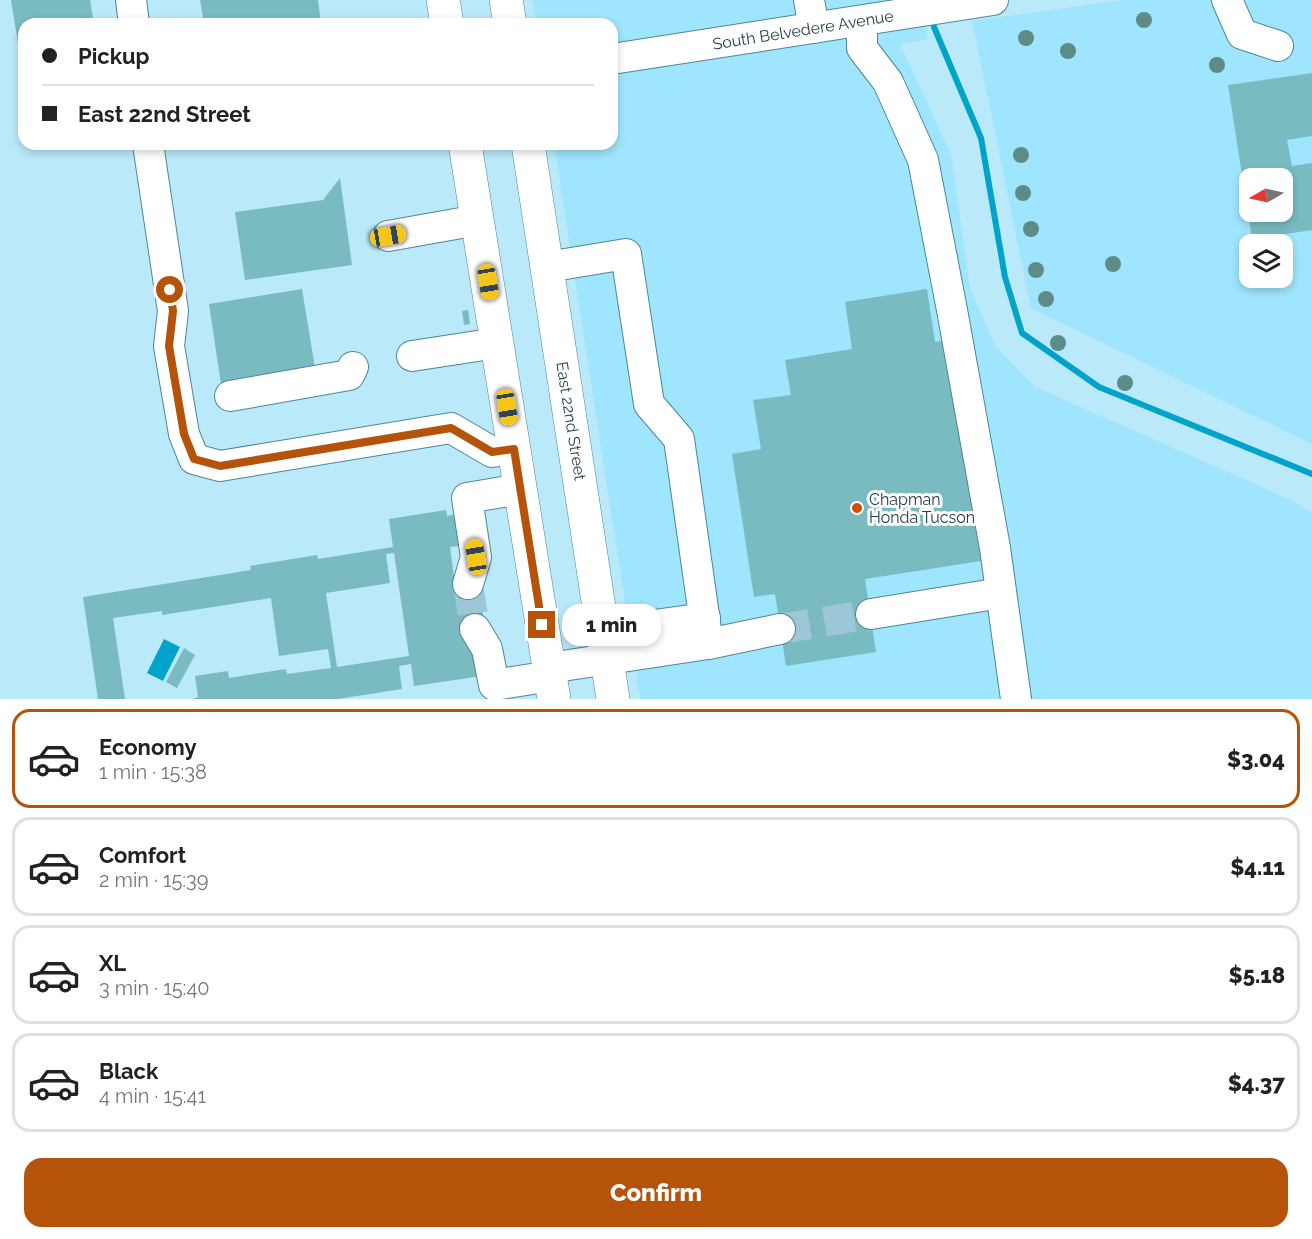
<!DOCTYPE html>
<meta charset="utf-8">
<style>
body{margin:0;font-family:Raleway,sans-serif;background:#f2f2f2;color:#222;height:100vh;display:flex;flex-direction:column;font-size:22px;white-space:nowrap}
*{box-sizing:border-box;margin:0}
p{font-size:20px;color:#767676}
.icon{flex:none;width:33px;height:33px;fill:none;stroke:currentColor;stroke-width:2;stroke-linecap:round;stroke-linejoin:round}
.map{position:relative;height:699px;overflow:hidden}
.panel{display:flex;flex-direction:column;background:#fff;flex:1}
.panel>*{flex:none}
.banner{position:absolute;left:18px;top:18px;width:600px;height:132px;border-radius:18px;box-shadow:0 3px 9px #0003;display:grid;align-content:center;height:132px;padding:0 24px;background:#fff}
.needle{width:39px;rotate:261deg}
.controls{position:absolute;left:1239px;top:168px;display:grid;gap:12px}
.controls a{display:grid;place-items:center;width:54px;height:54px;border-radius:12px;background:#fff;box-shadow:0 3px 9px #0003;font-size:30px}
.end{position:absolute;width:27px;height:27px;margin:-14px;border:8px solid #b45309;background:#fff;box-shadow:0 0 0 3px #fff}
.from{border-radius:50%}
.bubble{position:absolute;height:42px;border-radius:18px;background:#fff;box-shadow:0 3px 9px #0003;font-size:20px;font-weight:800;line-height:42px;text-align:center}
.car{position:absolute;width:18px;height:36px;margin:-18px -9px;border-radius:8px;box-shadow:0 0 4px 2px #0007;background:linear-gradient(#f5c518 24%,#345 0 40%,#f5c518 0 76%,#345 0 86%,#f5c518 0)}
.banner b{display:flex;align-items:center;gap:21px;height:57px;font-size:22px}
.banner b+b{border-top:2px solid #e0e0e0}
.banner i{width:15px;height:15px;background:#222}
ul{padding:10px 0 0;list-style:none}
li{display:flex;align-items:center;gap:18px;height:99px;margin:0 12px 9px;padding:0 12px;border:3px solid #e0e0e0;border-radius:18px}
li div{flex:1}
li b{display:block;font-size:22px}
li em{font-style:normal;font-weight:800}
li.current{border-color:#b45309}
li>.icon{width:54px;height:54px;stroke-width:1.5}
.action{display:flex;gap:12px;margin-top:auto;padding:12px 24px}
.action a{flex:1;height:69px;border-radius:18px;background:#b45309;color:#fff;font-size:24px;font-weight:800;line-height:69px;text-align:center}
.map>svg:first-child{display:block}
</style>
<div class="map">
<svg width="1312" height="699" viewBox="0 0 1312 699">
<rect width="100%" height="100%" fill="#bae9fa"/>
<g fill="#9fe5fd" fill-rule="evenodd">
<polygon points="532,0 923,0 928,39 900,44 951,154 970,288 996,347 1035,387 1291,500 1312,513 1312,699 640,699 554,144 612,144 612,24 536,24"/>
<path d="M1123,0H1312V444L1031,308L972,21ZM1250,178H1282V212H1250ZM1250,244H1282V278H1250Z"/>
</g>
<polygon fill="#00a3c9" points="164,639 180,647 163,681 147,673"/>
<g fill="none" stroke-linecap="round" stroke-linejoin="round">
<polyline stroke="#00a3c9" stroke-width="6" points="934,27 981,138 1005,277 1022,333 1099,387 1312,474"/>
</g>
<g fill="#79bbc0" fill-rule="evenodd">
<polygon points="11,0 90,0 94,24 24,24 23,74"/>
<polygon points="200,0 318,0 321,24 204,24"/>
<path d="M1312,73V136L1287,140L1292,166L1312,163V230L1252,239L1228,85ZM1250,178H1282V212H1250Z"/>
<polygon points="340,178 352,265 245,280 235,212 323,200"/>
<polygon points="302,289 315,368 221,384 209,304"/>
<polygon points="927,289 935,342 947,340 981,561 865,579 876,652 786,666 775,594 754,597 732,454 761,449 753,400 791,395 785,360 852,349 845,302"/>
<polygon points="468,310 470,324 464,325 462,311"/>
<path d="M446,510L447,516L456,514L460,546L450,547L455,585L478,582L485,628L464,631L466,645L477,643L482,676L414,686L411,664L399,666L402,689L338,699H193L198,697L195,676L228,671L229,678L286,669L287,674L331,668L328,649L279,656L271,598L162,615V611L113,618L125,699H98L83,597L251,570L250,566L317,555L318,559L393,547L389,519ZM394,553L409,656L337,667L326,593L390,583L386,554Z"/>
<polygon points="184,648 195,655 177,688 166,682"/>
</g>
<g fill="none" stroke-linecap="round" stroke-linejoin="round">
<g stroke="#9dc7d6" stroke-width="30" stroke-dasharray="30 15" stroke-linecap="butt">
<polyline points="468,584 475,629"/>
<polyline points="780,629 871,614"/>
</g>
<g stroke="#4c8699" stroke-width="32">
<g id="minor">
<polyline points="131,0 134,24"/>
<polyline points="809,0 814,28"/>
<polyline points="1227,0 1242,34 1278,46"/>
<polyline points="862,21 862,48 888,82 923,160 952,310 995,548 1016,699"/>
<polyline points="612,59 993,0"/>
<polyline points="148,144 173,311 169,346 184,434 194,459 220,466 451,428 492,452 514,449"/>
<polyline points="388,236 478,220"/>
<polyline points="547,267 626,254 649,404 679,439 708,644"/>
<polyline points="412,356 497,343"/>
<polyline points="230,396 349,375 353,367"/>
<polyline points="468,584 476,557 467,498 520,489"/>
<polyline points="871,614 1001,593"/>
<polyline points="475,629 487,649 494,685 551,676"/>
<polyline points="603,632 705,618"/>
<polyline points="549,668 708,644 780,629"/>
</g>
</g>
<g stroke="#4c8699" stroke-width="34">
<g id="major">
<polyline points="443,0 447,24"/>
<polyline points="506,0 510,24"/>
<polyline points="465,144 554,699"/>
<polyline points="528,144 613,699"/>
</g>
</g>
<use href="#minor" stroke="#fff" stroke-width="30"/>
<use href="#major" stroke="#fff" stroke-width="33"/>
</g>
<g fill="#5c8b88">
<circle cx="1144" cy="20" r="8"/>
<circle cx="1026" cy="38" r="8"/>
<circle cx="1068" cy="51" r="8"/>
<circle cx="1217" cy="65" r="8"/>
<circle cx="1021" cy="155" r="8"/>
<circle cx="1023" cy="193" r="8"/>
<circle cx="1031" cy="229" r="8"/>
<circle cx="1113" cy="264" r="8"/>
<circle cx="1036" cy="270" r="8"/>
<circle cx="1046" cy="299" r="8"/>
<circle cx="1058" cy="343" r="8"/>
<circle cx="1125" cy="383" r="8"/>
</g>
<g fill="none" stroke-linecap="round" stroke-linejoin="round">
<polyline stroke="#b45309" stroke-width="8" points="170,290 173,311 169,346 184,434 194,459 220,466 451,428 492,452 514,449 542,625"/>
</g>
<circle fill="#d24e02" stroke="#fff" stroke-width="2" cx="857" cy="508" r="6"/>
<g text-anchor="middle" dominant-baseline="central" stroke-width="6" stroke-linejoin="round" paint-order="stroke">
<g font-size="16" fill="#273f48" stroke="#fff">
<text transform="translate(803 30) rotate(-9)">South Belvedere Avenue</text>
<text transform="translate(571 421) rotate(81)">East 22nd Street</text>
</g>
<g font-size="16" fill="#273f48" stroke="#fff" text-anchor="start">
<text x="869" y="499">Chapman<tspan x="869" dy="18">Honda Tucson</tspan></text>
</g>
</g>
</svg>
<div class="controls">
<a><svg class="needle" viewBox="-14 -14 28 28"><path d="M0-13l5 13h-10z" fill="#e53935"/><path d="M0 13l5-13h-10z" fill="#767676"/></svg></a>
<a><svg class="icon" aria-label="layers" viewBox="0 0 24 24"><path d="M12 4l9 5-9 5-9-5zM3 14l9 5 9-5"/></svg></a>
</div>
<i class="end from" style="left:170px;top:290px"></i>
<i class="end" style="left:542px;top:625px"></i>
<div class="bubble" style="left:562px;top:604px;width:99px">1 min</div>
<i class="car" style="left:388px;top:236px;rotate:80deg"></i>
<i class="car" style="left:488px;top:282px;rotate:171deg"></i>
<i class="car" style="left:507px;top:407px;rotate:171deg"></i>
<i class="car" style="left:476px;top:557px;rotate:351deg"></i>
<div class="banner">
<b><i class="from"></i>Pickup</b>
<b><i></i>East 22nd Street</b>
</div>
</div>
<section class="panel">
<ul>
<li class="current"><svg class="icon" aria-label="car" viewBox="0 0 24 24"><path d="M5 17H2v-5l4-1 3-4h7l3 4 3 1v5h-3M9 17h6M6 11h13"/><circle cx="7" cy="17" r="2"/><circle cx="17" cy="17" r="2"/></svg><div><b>Economy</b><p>1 min · 15:38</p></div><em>$3.04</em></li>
<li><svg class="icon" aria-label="car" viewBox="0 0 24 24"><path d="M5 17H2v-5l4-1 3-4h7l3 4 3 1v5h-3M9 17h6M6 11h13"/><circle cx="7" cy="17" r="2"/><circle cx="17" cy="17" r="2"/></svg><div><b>Comfort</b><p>2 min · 15:39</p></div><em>$4.11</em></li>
<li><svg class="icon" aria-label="car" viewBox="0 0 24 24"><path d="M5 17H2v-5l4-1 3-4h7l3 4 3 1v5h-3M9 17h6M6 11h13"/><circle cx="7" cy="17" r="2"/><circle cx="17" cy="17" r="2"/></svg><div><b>XL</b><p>3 min · 15:40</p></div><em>$5.18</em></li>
<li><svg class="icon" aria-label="car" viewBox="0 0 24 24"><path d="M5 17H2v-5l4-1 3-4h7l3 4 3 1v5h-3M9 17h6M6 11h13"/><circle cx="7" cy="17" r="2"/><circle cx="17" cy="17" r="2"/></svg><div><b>Black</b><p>4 min · 15:41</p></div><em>$4.37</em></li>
</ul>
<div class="action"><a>Confirm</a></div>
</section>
